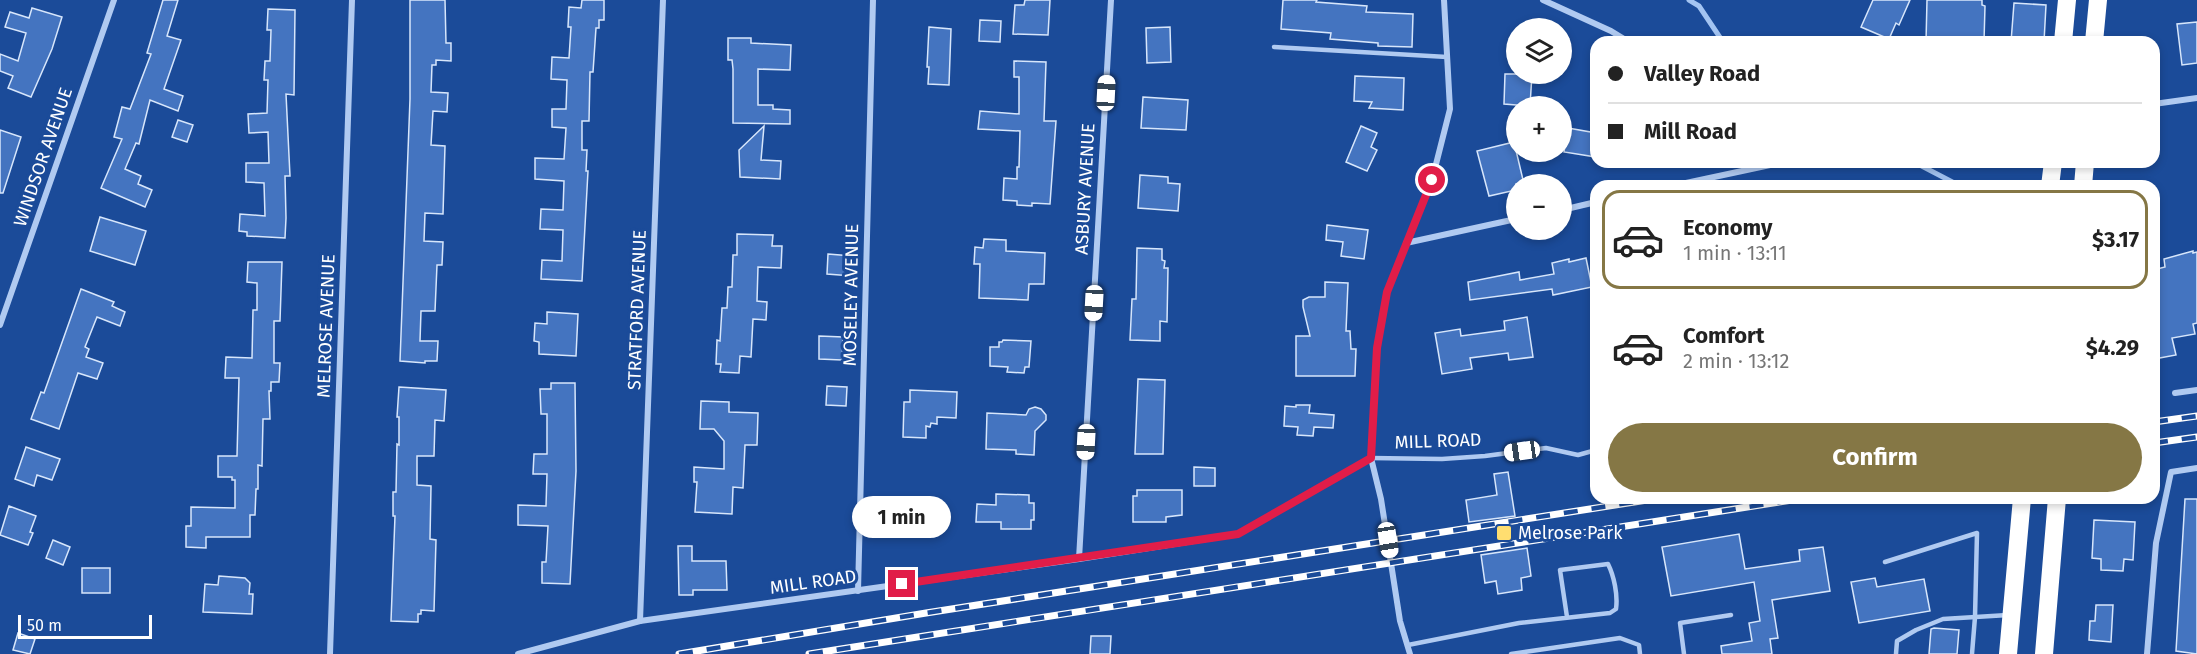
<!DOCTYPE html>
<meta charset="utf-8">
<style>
body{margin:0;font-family:"Fira Sans",sans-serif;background:#f6f6f6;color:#222;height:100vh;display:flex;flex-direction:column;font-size:22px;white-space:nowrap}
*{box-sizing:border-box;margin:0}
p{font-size:20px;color:#767676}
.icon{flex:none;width:33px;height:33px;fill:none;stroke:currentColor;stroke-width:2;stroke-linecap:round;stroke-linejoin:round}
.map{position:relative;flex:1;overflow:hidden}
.sheet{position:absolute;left:1590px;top:180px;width:570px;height:324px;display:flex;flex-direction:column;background:#fff;border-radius:18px;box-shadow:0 3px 9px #0003}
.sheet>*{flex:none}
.hud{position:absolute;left:1590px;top:36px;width:570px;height:132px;border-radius:18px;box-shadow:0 3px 9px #0003;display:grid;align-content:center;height:132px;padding:0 18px;background:#fff}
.buttons{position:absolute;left:1506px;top:18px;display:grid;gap:12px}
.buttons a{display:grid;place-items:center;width:66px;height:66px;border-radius:50%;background:#fff;box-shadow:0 3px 9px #0003;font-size:30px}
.scale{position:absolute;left:18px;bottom:15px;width:134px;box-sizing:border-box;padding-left:6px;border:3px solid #fff;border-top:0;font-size:16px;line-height:21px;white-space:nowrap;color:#fff;-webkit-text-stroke:4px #1b4b99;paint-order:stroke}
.end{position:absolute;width:27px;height:27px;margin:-14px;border:8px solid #e11d48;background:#fff;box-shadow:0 0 0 3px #fff}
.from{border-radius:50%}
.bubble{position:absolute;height:42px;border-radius:21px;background:#fff;box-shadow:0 3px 9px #0003;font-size:20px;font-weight:700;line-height:42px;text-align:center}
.car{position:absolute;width:18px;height:36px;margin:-18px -9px;border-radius:8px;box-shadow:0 0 4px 2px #0007;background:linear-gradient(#fff 24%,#345 0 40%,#fff 0 76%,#345 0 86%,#fff 0)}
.hud b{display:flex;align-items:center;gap:21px;height:57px;font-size:22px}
.hud b+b{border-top:2px solid #e0e0e0}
.hud i{width:15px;height:15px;background:#222}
ul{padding:10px 0 0;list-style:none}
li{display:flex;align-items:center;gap:18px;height:99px;margin:0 12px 9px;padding:0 6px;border:3px solid transparent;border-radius:18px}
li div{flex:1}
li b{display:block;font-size:22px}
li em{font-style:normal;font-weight:700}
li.current{border-color:#857745}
li>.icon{width:54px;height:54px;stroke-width:1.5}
.cta{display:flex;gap:12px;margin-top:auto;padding:12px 18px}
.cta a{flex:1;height:69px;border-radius:36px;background:#857745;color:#fff;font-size:24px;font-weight:700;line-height:69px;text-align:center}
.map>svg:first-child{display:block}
</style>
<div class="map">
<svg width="2197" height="654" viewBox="0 0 2197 654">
<rect width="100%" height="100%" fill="#1b4b99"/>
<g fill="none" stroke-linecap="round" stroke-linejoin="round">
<g stroke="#a3c4f2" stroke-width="5">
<polyline points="1689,0 1699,6 1723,42"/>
<polyline points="1914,162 1960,186"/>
</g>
</g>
<g fill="#4474c0" stroke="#d7e6fb" stroke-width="1.5">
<polygon points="163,0 178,0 167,36 181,40 164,89 183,96 178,111 150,100 139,144 136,143 125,169 141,176 138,184 152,190 145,207 101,188 122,139 114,137 122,107 130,109 151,54 147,53"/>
<polygon points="410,0 445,0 446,43 451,43 451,61 436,60 436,65 432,65 431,92 448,93 447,112 433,111 431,145 445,146 443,214 425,213 424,241 443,242 442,265 437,265 435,311 421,311 420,341 438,341 437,361 425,361 425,363 400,361 410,99"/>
<polygon points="582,0 604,0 604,20 599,20 599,28 596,28 593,72 590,72 589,121 582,121 582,150 587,150 586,171 588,171 582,281 541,279 542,260 562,261 563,230 540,229 541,209 563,210 564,181 535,179 535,158 564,159 566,128 552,127 552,109 566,109 567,80 551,79 552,57 569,58 571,27 568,27 569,7 581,8"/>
<polygon points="1025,0 1050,0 1048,35 1013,34 1015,5 1024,5"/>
<polygon points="1283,0 1317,0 1316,2 1367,6 1366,12 1413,14 1412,47 1378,46 1378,43 1330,39 1331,33 1281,29"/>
<polygon points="1873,0 1910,0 1899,25 1896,23 1889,39 1861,27"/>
<polygon points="1927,0 1982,0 1982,5 1985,6 1984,42 1926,42"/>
<polygon points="2014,3 2046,5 2044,42 2011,42"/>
<polygon points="32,8 62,17 52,49 31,97 8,88 13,76 0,71 0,54 18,61 26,33 5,27 10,12 29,18"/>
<polygon points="268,9 295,10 294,95 286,94 290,176 285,176 286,218 285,238 247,236 247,232 239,231 240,214 265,216 264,183 246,182 246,163 269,163 268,132 249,133 248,114 267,113 268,80 264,80 265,61 270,61 271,30 267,30"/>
<polygon points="980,20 1001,21 1000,42 979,41"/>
<polygon points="2197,22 2197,63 2182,65 2177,24"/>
<polygon points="929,27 951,29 949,85 928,84 929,67 927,67"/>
<polygon points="1170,27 1171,62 1147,63 1146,28"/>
<polygon points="728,38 751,38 751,43 791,45 790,70 758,69 758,105 773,105 773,109 790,110 790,124 733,123 733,69 732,60 728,60"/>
<polygon points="1014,61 1046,62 1044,121 1056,121 1050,204 1032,203 1032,206 1017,205 1017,201 1003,200 1004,178 1017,179 1017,167 1019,167 1020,131 978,129 980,111 1019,114 1019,77 1014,77"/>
<polygon points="1505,74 1532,74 1530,106 1504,104"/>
<polygon points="1355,76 1404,78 1403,110 1369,108 1372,102 1354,101"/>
<polygon points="1143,97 1188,100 1186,130 1141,128"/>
<polygon points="178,120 193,125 187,142 172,137"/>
<polygon points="764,126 761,160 781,161 780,179 740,177 739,150"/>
<polygon points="1361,126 1377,133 1371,147 1377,150 1367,171 1346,162"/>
<polygon points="1568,128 1596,133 1596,157 1564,152"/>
<polygon points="0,130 21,137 3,193 0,193"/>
<polygon points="1514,142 1524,184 1516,184 1516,190 1489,196 1477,151"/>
<polygon points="1140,175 1168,177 1168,183 1180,184 1178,211 1138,208"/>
<polygon points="100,217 146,231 135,265 90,251"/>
<polygon points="1327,225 1368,230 1364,259 1341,256 1343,242 1326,240"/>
<polygon points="737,234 773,235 772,246 782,246 781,268 758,267 757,301 767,302 766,320 753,319 751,357 740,356 739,373 720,372 721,364 716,364 717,340 720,341 722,308 727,308 728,287 732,287 733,255 737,255"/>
<polygon points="984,239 1006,240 1006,251 1045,253 1044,284 1029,284 1028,300 979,298 980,264 974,264 975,247 983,248"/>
<polygon points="1137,248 1162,249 1162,260 1165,261 1164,268 1168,268 1167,322 1160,321 1160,341 1130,340 1132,299 1136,299"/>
<polygon points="2193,251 2193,253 2197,252 2197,323 2193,324 2195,334 2172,338 2176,355 2154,359 2154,279 2159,279 2157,269 2165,267 2164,259"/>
<polygon points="828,254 852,256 852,276 827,274"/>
<polygon points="1586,258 1592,287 1553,295 1552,289 1470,300 1468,282 1519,272 1520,280 1554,274 1552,263 1569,259 1569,262"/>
<polygon points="248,262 282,262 280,321 274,321 274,363 280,363 279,382 271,382 271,391 269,391 270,419 263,419 262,466 258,465 258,489 256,489 255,515 250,515 250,537 206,537 206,548 186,547 186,526 191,526 191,507 235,508 235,480 232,480 232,477 218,477 218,456 237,456 239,378 225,378 226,357 252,358 253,310 257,310 257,283 247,282"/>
<polygon points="1325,282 1348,283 1346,331 1350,331 1351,349 1356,349 1355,376 1296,376 1296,336 1310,336 1303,307 1303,300 1309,297 1325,297"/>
<polygon points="81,289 114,302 112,306 125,312 120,326 97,317 85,347 89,349 86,357 103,363 97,379 78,373 59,429 31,419 41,392 44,393"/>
<polygon points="547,312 578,314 576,356 539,354 539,342 534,341 535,323 547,324"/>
<polygon points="1527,317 1533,357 1509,360 1508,353 1470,358 1472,369 1442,374 1435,333 1460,329 1461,336 1505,330 1504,321"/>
<polygon points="819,336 843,337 842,360 819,359"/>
<polygon points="1003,340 1031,341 1029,367 1025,367 1024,373 1007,372 1008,367 990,366 990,347 999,347 999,342 1002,342"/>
<polygon points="1138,379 1165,380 1163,454 1135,454"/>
<polygon points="551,383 575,383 576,471 570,584 542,583 542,562 546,562 548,526 518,525 518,505 546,506 547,474 533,474 534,454 547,454 547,414 541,414 540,389 551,389"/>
<polygon points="827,386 847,387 846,406 826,405"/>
<polygon points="399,387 446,390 444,421 435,420 434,456 417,456 417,485 431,486 430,539 436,540 434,611 421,610 421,614 418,614 418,622 391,621 395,516 393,516 393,492 396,492 397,444 399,445 399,417 397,417"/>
<polygon points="910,390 957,392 956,418 937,417 937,424 931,423 930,427 926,426 926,438 903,437 904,402 910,402"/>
<polygon points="701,401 729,402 729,412 758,413 757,445 745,445 743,488 733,487 732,514 695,512 697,482 694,482 694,467 724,469 724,441 714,429 700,429"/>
<polygon points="1296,405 1310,405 1309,413 1334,415 1333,428 1314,427 1313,436 1297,435 1298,427 1284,426 1285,406 1296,407"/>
<polygon points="1035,407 1041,409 1046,415 1046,420 1035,431 1034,455 1016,454 1016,450 986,449 987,413 1026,415 1029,409"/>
<polygon points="26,447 60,459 52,480 37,475 34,486 15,479"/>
<polygon points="1194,467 1215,468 1215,486 1194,486"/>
<polygon points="1508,472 1515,516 1469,522 1466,500 1497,495 1494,474"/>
<polygon points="1137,490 1182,490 1182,515 1166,517 1166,522 1133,522 1133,496 1137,496"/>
<polygon points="996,494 1029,495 1029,503 1034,503 1034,520 1031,520 1031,529 1001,529 1001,522 976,522 977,504 996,505"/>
<polygon points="2185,499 2197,499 2197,654 2176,651"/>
<polygon points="9,506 36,516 30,532 33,533 28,545 0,535"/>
<polygon points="2094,520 2135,522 2133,560 2124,559 2123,571 2101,570 2101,559 2092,558"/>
<polygon points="1739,534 1745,569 1800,561 1799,550 1823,547 1830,591 1772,600 1778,638 1770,639 1772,654 1722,654 1721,646 1752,641 1749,623 1760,621 1754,582 1671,596 1662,547"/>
<polygon points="53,540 70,547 63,565 46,558"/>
<polygon points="678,546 692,546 692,561 726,561 727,590 693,590 693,595 679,595"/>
<polygon points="1527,548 1531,576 1521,578 1522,590 1498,594 1496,581 1485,583 1481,555"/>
<rect x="82" y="568" width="28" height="25"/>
<polygon points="219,576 245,578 250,583 249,594 253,594 252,614 203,612 205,584 218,585"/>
<polygon points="1875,578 1877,587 1924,579 1930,611 1859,623 1851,582"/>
<polygon points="2096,605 2113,605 2111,642 2089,640 2090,621 2095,621"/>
<polygon points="1934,628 1959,630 1957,654 1929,654 1931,629"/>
<polygon points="18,633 35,639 30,654 13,650"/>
<polygon points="1091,636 1111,636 1110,654 1090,654"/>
</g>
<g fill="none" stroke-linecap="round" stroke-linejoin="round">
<g stroke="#b0caf1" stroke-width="4.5">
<polyline points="1274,47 1447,57"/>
<polyline points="1371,458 1442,459 1485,456 1546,448 1578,455 1596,450"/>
<polyline points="1885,562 1977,533 1975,617 1972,654"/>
<path d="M1408,645L1519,623L1610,613L1616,609C1618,595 1614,576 1608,564L1560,570L1567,617"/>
<polyline points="1511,654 1620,638 1639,645 1640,654"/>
<polyline points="1684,654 1680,623 1731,615"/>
<polyline points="1896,654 1897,641 1916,630 1943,619 2008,615"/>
</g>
<g stroke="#b0caf1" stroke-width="6">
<polyline points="1543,0 1611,31 1629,42"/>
<polyline points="2154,104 2197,98"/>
<polyline points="1672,186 1784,162"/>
<polyline points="1562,210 1596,202"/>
<polyline points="1406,243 1516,219"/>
<polyline points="0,325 114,0"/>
<polyline points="2175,393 2197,390"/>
<polyline points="1079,559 1111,0"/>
<polyline points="858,591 873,0"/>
<polyline points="640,621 663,0"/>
<polyline points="330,654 352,0"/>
<polyline points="518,654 640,621 1079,559 1238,534 1371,458"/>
<polyline points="1410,654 1400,621 1381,499 1371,458 1377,348 1387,292 1432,180 1450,109 1444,0"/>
<polyline points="2147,654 2156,543 2171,472 2197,468"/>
</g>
<g stroke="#fff" stroke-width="18">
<polyline points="2063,42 2067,0"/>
<polyline points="2094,42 2098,0"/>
<polyline points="2050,186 2053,162"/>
<polyline points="2083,186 2085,162"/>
<polyline points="2008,654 2022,498"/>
<polyline points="2044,654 2057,498"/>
</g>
<g stroke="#fff" stroke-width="7">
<g id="rail">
<polyline points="2154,422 2197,416"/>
<polyline points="2154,443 2197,437"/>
<polyline points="679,654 926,613 1660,498"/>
<polyline points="809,654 1805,498"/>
</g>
</g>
<use href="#rail" stroke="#1b4b99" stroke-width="4.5" stroke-dasharray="14" stroke-linecap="butt"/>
</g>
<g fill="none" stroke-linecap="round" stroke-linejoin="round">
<polyline stroke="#e11d48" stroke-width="8" points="902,584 1238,534 1371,458 1377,348 1387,292 1432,180"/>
</g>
<rect fill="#ffde70" stroke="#1b4b99" stroke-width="2" x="1496" y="525" width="16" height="16" rx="3"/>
<g text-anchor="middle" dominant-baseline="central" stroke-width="6" stroke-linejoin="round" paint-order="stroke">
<g font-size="18" fill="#fff" stroke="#1b4b99">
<text transform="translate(43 157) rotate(-71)">WINDSOR AVENUE</text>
<text transform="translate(1085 189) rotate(-87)">ASBURY AVENUE</text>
<text transform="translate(851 295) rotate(-89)">MOSELEY AVENUE</text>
<text transform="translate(637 310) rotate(-88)">STRATFORD AVENUE</text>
<text transform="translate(326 326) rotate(-88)">MELROSE AVENUE</text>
<text transform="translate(1438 441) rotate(-2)">MILL ROAD</text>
<text transform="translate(813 582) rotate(-8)">MILL ROAD</text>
</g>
<g font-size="18" fill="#fff" stroke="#1b4b99" text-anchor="start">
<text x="1518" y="533">Melrose Park</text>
</g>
</g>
</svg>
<div class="buttons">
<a><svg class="icon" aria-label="layers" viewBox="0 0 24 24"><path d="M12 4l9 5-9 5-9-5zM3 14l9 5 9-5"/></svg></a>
<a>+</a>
<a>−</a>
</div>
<div class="scale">50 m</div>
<i class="end from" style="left:1432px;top:180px"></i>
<i class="end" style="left:902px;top:584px"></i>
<div class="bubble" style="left:852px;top:496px;width:99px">1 min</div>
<i class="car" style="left:1106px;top:93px;rotate:3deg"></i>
<i class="car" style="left:1094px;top:303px;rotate:183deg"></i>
<i class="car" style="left:1086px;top:442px;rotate:183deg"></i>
<i class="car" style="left:1522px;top:451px;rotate:262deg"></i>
<i class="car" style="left:1388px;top:540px;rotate:171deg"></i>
<div class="hud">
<b><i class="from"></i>Valley Road</b>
<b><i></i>Mill Road</b>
</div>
<section class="sheet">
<ul>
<li class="current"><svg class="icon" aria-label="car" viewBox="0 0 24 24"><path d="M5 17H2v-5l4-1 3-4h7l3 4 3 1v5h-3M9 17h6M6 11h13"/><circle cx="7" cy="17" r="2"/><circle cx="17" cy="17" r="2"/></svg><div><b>Economy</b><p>1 min · 13:11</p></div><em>$3.17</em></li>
<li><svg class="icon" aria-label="car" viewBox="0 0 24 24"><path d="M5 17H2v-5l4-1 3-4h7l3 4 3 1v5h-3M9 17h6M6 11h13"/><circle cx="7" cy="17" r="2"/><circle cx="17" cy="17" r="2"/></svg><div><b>Comfort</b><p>2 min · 13:12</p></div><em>$4.29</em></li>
</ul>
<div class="cta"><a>Confirm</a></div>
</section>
</div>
